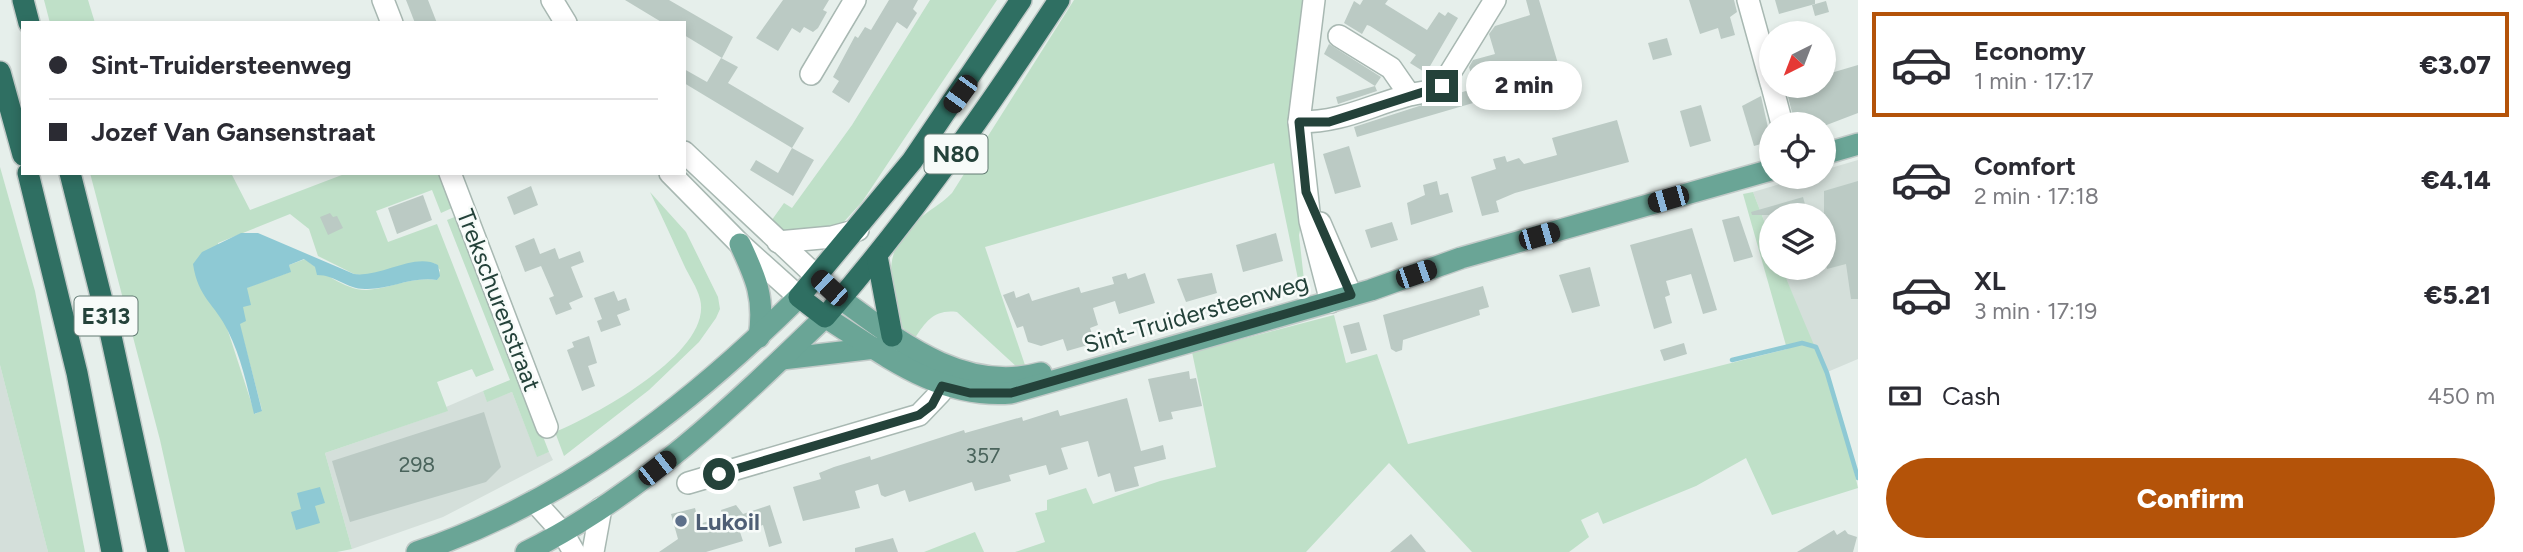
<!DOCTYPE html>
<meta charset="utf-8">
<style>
body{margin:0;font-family:Figtree,sans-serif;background:#f7f7f7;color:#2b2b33;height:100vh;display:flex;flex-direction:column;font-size:26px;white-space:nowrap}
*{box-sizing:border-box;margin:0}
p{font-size:23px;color:#7c7c81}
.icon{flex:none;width:38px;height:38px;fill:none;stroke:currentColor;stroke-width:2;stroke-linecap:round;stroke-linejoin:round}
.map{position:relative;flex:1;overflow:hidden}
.panel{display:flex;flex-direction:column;background:#fff;width:665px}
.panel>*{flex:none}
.guide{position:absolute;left:21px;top:21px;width:665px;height:154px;border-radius:0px;box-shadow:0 4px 10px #0003;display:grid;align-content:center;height:154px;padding:0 28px;background:#fff}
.needle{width:46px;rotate:222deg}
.controls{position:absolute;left:1759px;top:21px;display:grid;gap:14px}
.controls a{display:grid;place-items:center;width:77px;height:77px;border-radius:50%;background:#fff;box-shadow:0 4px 10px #0003;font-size:35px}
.end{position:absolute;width:32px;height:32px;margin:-16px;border:9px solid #24423a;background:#fff;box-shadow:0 0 0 4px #fff}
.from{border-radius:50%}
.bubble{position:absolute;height:49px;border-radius:24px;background:#fff;box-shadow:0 4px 10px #0003;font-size:23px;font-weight:800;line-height:49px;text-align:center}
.car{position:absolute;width:21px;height:42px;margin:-21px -10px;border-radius:9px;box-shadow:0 0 5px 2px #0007;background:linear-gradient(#222 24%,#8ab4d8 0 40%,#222 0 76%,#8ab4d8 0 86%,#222 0)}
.guide b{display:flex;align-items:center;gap:24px;height:66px;font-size:26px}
.guide b+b{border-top:2px solid #e1e1e2}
.guide i{width:18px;height:18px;background:#2b2b33}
ul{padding:12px 0 0;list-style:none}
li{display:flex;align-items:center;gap:21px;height:105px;margin:0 14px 10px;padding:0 14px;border:4px solid transparent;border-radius:0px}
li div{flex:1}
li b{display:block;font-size:26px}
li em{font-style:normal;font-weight:800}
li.selected{border-color:#b45309}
li>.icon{width:63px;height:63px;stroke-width:1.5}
.pay{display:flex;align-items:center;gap:18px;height:77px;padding:0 28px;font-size:26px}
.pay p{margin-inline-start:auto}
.action{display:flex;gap:14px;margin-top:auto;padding:14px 28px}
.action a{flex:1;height:80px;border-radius:42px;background:#b45309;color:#fff;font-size:28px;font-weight:800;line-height:80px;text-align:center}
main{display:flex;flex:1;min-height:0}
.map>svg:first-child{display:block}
</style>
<main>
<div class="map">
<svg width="1858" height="552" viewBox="0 0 1858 552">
<rect width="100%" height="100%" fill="#e6efeb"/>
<g fill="#d4dfda">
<polygon points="1858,160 1858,359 1825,373 1814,351 1782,268 1824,268 1824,215 1771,215 1771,239 1753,192 1803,177 1824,177 1824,170"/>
<polygon points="0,365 48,552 0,552"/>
<polygon points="483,391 487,401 512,392 537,456 549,452 553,460 443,517 352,549 325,453 447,411 446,407"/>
</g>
<g fill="#bfe0c8" fill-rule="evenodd">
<polygon points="44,0 88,0 95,23 50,23"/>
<polygon points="930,0 997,0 862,202 840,226 778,235 769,224 784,203 792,208 852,125"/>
<path d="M1074,0H1303L1292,84L1290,150L1303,217L1299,235L1304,280L1298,279L1274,163L985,247L1026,368H1018L957,312C935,309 926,321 915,338L898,324C891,281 880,252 918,220C930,209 939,206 952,193Z"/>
<polygon points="0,167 35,291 85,552 48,552 0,365"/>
<path d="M90,173H231L250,210L347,173H438L452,208L441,213L432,190L376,211L388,242L437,224L494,370L476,377L472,369L437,382L448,411L325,453L352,549L337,552H185L160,440ZM290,214L309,229L318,256L354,274L368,276L434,263L440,270L437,280C412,276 391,288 367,290C347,291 320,271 305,259L289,265L290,272L246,288L239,323L262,410L255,414L227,328L218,243Z"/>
<path d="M650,192L686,232L718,297L720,309L716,318L699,342L649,390L564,456L555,432C594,416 714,352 700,299C697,287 689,276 684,265C673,241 662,216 650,192Z"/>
<path d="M1753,192L1771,239V268H1782C1796,303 1811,338 1826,373C1841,409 1849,449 1858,488L1772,515L1746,458L1696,486L1603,524L1598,512L1581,520L1589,537L1569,552H1472L1389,463L1306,552H1015L1045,542L1035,513L1047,510V500L1086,488L1093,504L1160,481L1216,467L1192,352L1334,315L1346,363L1377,354L1408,444L1787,349L1743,194Z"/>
<polygon points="457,216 549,452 537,457 512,392 487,402 483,391 510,380 447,220"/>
<polygon points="975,532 984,552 924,552"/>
</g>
<g fill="#8ec9d4">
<path d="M241,233H258L354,274C381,278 414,252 438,265L440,276L437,280C411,276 389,290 365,289C346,289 336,275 317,275L315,267L304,259L289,265L291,272L247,288L251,305L243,307L246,321L240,324L262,411L254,414C247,386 241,357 228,331C215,304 198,298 193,264L202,252Z"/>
<polygon points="320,487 325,503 315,506 320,523 296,530 291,512 301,509 297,493"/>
</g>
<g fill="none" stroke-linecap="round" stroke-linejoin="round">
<polyline stroke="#8ec9d4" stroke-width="4.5" points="1732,360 1802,343 1816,347 1827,373 1858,478"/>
</g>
<g fill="#bbcac4">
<polygon points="406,0 428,0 437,23 415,23"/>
<polygon points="625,0 669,0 733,37 722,58 684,35 684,23 663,23"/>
<polygon points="783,0 829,0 823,10 827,12 818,28 813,32 804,27 800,33 792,28 778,51 756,38"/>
<polygon points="889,0 918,0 913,9 917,13 907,29 897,22 849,103 832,92 839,81 833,77 855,36 858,38 865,27 871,30"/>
<polygon points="1363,0 1388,0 1385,4 1427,30 1439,12 1445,16 1448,12 1458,18 1426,73 1410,63 1416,55 1370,26 1367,25 1362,34 1344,23 1354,1 1360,5"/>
<polygon points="1526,0 1539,0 1562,77 1357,137 1354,127 1475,88 1469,67 1473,60 1495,54 1489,34 1495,26 1530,15"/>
<polygon points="1689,0 1734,0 1737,12 1730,17 1735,35 1721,39 1718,28 1700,34"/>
<polygon points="1775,0 1815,0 1815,4 1779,14"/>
<polygon points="1826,1 1829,12 1815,16 1812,5"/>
<polygon points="1667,38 1672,55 1653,60 1648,43"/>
<polygon points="1329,44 1381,77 1375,86 1324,54"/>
<polygon points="721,58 738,67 728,83 804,128 792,148 684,83 684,69 707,82"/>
<polygon points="1858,65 1858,113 1824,126 1795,124 1786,89 1824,86 1824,75"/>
<polygon points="1375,86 1377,91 1338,104 1336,97"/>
<polygon points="1761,96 1771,141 1754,146 1742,106"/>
<polygon points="1701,105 1711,141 1690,147 1680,111"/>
<polygon points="1617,120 1629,162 1515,193 1496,201 1499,212 1482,216 1471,177 1496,169 1493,159 1505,156 1507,162 1519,158 1524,164 1557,155 1552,138"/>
<polygon points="1349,146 1361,187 1335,194 1323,154"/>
<polygon points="792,148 814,160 793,196 750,170 756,160 778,173"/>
<polygon points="1437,181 1440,195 1448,193 1453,212 1411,225 1407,203 1425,195 1423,185"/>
<polygon points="1858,181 1858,299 1851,299 1846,264 1827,269 1824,257 1824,191"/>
<polygon points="531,186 538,205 514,215 507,197"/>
<polygon points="423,195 432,220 397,234 388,208"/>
<polygon points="1803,197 1808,215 1752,215 1751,212"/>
<polygon points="330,213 333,217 337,216 343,228 328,235 320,217"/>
<polygon points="1739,216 1753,257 1734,262 1722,220"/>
<polygon points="1392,222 1398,240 1371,248 1365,230"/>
<polygon points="1692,228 1717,310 1703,314 1691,274 1666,281 1670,295 1665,297 1672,323 1654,329 1630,245"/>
<polygon points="1276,233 1283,261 1243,272 1236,245"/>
<polygon points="534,238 540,254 555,248 559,259 580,251 584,262 571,267 583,297 569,303 572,309 556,315 549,298 554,296 541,266 525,272 515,246"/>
<polygon points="1590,267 1600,306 1572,313 1559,275"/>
<polygon points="1126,273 1128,279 1145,273 1155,303 1119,314 1115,301 1093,308 1098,325 1090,328 1095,343 1067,351 1063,339 1041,346 1028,342 1023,326 1017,328 1003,295 1014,291 1016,298 1029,293 1032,301 1079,287 1081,293 1114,284 1112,277"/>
<polygon points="1212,273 1217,293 1186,302 1177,279"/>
<polygon points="1483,286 1489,307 1479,310 1480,315 1403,340 1402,350 1396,352 1391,349 1383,315"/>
<polygon points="614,291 618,301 626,298 630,310 617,315 621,325 601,332 597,321 602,319 594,298"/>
<polygon points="1359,322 1367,350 1351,354 1343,326"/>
<polygon points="589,336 597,363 588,366 595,386 582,391 567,350 574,347 572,342"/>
<polygon points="1684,343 1687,354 1664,361 1660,350"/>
<polygon points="1189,371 1190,379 1196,378 1202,406 1171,412 1173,419 1159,422 1148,379"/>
<polygon points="1127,398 1141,451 1163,445 1166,459 1134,467 1139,486 1115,492 1110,473 1098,477 1088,441 1061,448 1068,469 1049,475 1046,465 1009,475 1011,481 975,491 972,482 909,502 905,490 885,497 881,495 878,484 855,491 860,508 803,521 793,487 821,479 819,473 834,467 870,456 871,460 964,430 965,433 1022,417 1023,421 1058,410 1060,416"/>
<polygon points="484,412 501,467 486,482 350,522 332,461"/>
<polygon points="736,505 743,514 770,505 782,543 769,547 763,525 740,532 743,541 706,552 659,552 678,539 671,514 695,508 699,524 723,517 721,510"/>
<polygon points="1834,530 1837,535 1845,530 1848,534 1857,537 1853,552 1797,552"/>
<polygon points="1411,534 1426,552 1390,552"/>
<polygon points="893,538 898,552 855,552 855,548"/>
</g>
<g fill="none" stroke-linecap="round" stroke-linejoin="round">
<g stroke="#a8b8b2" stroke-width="24">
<g id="minor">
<polyline points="383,0 392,23"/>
<polyline points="552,0 566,23"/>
<polyline points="1314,0 1299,122 1310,221 1331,302"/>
<polyline points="1748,0 1771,83"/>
<polyline points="1339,36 1391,68 1409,94"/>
<polyline points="811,74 855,0"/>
<polyline points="1772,86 1782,124"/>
<path d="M1299,122C1342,122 1366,107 1406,96C1419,92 1430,93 1442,86L1495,0"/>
<polyline points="684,152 817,277"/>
<polyline points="450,173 547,427"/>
<polyline points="670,173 740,244 799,297"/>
<polyline points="1320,223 1351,295"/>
<polyline points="778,242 832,237 858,230"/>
<polyline points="688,483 919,415 940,393 949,369"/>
<polyline points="534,501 563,533 574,552"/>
<polyline points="593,552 601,508"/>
</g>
</g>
<g stroke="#c2cac8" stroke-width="24">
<g id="major">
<polyline points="1824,154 1858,144"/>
<path d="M740,244C756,278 765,298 759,337"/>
<path d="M841,299C900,342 964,394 1041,373"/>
<polyline points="782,359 875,348"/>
<path d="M417,552C566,502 689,406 799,297"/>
<path d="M526,552C641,495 734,405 825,317C884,354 938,399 1011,393L1371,290L1461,258L1771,170"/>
</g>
</g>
<g stroke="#c2cac8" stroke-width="24">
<g id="highway">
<polyline points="23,0 29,23"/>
<path d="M1021,0L912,161L799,297L825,317C914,214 985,113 1059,0"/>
<polyline points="0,72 23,155"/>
<polyline points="28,173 77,373 112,552"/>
<polyline points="70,173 111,336 158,552"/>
<polyline points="877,256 892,336"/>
</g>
</g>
<use href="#minor" stroke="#fff" stroke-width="21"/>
<use href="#major" stroke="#6aa596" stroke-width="21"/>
<use href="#highway" stroke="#2f6f62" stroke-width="21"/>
</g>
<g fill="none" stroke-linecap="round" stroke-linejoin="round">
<polyline stroke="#24423a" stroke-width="9" points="719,474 919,415 932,405 942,386 970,393 1011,393 1351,295 1306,192 1299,122 1329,122 1442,86"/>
</g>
<circle fill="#5c6f8a" stroke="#f7fbf9" stroke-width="2.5" cx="681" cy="521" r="7"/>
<g text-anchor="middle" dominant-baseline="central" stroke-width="5" stroke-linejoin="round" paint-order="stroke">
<g font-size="21" fill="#4a645c">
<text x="983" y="455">357</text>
<text x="417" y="464">298</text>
</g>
<g fill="#f7fbf9" stroke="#637a73" stroke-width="2">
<rect x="924.5" y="134.5" width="63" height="39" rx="5"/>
<rect x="74.5" y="296.5" width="63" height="39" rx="5"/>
</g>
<g font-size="23" font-weight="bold" fill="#24423a">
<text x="956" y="154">N80</text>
<text x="106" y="316">E313</text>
</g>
<g font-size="24" fill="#24423a" stroke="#f7fbf9">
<text transform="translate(499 300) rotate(69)">Trekschurenstraat</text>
<text transform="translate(1196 313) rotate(-16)">Sint-Truidersteenweg</text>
</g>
<g font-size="24" font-weight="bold" fill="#4e5e75" stroke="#f7fbf9" text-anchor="start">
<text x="695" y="521">Lukoil</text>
</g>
</g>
</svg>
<div class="controls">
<a><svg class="needle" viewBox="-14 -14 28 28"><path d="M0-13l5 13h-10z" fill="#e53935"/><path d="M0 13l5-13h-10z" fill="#7c7c81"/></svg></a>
<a><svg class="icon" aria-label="locate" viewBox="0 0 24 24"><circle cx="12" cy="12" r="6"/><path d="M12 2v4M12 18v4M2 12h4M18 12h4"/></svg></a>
<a><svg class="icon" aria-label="layers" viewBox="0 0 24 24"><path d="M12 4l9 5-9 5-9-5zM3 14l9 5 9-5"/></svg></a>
</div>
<i class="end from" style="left:719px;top:474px"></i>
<i class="end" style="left:1442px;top:86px"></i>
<div class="bubble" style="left:1466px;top:61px;width:116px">2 min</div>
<i class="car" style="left:960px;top:94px;rotate:216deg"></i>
<i class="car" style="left:1668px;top:199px;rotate:254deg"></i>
<i class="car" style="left:1539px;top:236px;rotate:74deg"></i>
<i class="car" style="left:1416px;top:274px;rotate:71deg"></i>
<i class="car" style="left:829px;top:288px;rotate:313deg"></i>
<i class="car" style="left:657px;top:468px;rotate:52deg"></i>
<div class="guide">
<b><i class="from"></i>Sint-Truidersteenweg</b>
<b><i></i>Jozef Van Gansenstraat</b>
</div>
</div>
<section class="panel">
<ul>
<li class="selected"><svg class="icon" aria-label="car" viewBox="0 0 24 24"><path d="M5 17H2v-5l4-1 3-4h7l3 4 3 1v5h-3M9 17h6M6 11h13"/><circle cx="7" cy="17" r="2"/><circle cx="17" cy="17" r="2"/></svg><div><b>Economy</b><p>1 min · 17:17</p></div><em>€3.07</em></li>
<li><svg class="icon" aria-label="car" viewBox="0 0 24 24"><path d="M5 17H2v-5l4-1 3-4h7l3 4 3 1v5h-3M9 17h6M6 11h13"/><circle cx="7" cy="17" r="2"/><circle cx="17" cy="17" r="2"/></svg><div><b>Comfort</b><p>2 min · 17:18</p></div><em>€4.14</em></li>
<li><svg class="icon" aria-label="car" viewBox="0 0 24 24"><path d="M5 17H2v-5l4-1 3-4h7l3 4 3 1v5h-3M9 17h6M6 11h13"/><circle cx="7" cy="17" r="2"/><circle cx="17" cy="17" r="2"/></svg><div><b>XL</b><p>3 min · 17:19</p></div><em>€5.21</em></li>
</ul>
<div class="pay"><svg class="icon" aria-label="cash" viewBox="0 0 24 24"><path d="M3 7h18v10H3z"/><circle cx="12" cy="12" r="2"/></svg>Cash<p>450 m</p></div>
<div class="action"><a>Confirm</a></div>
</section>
</main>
